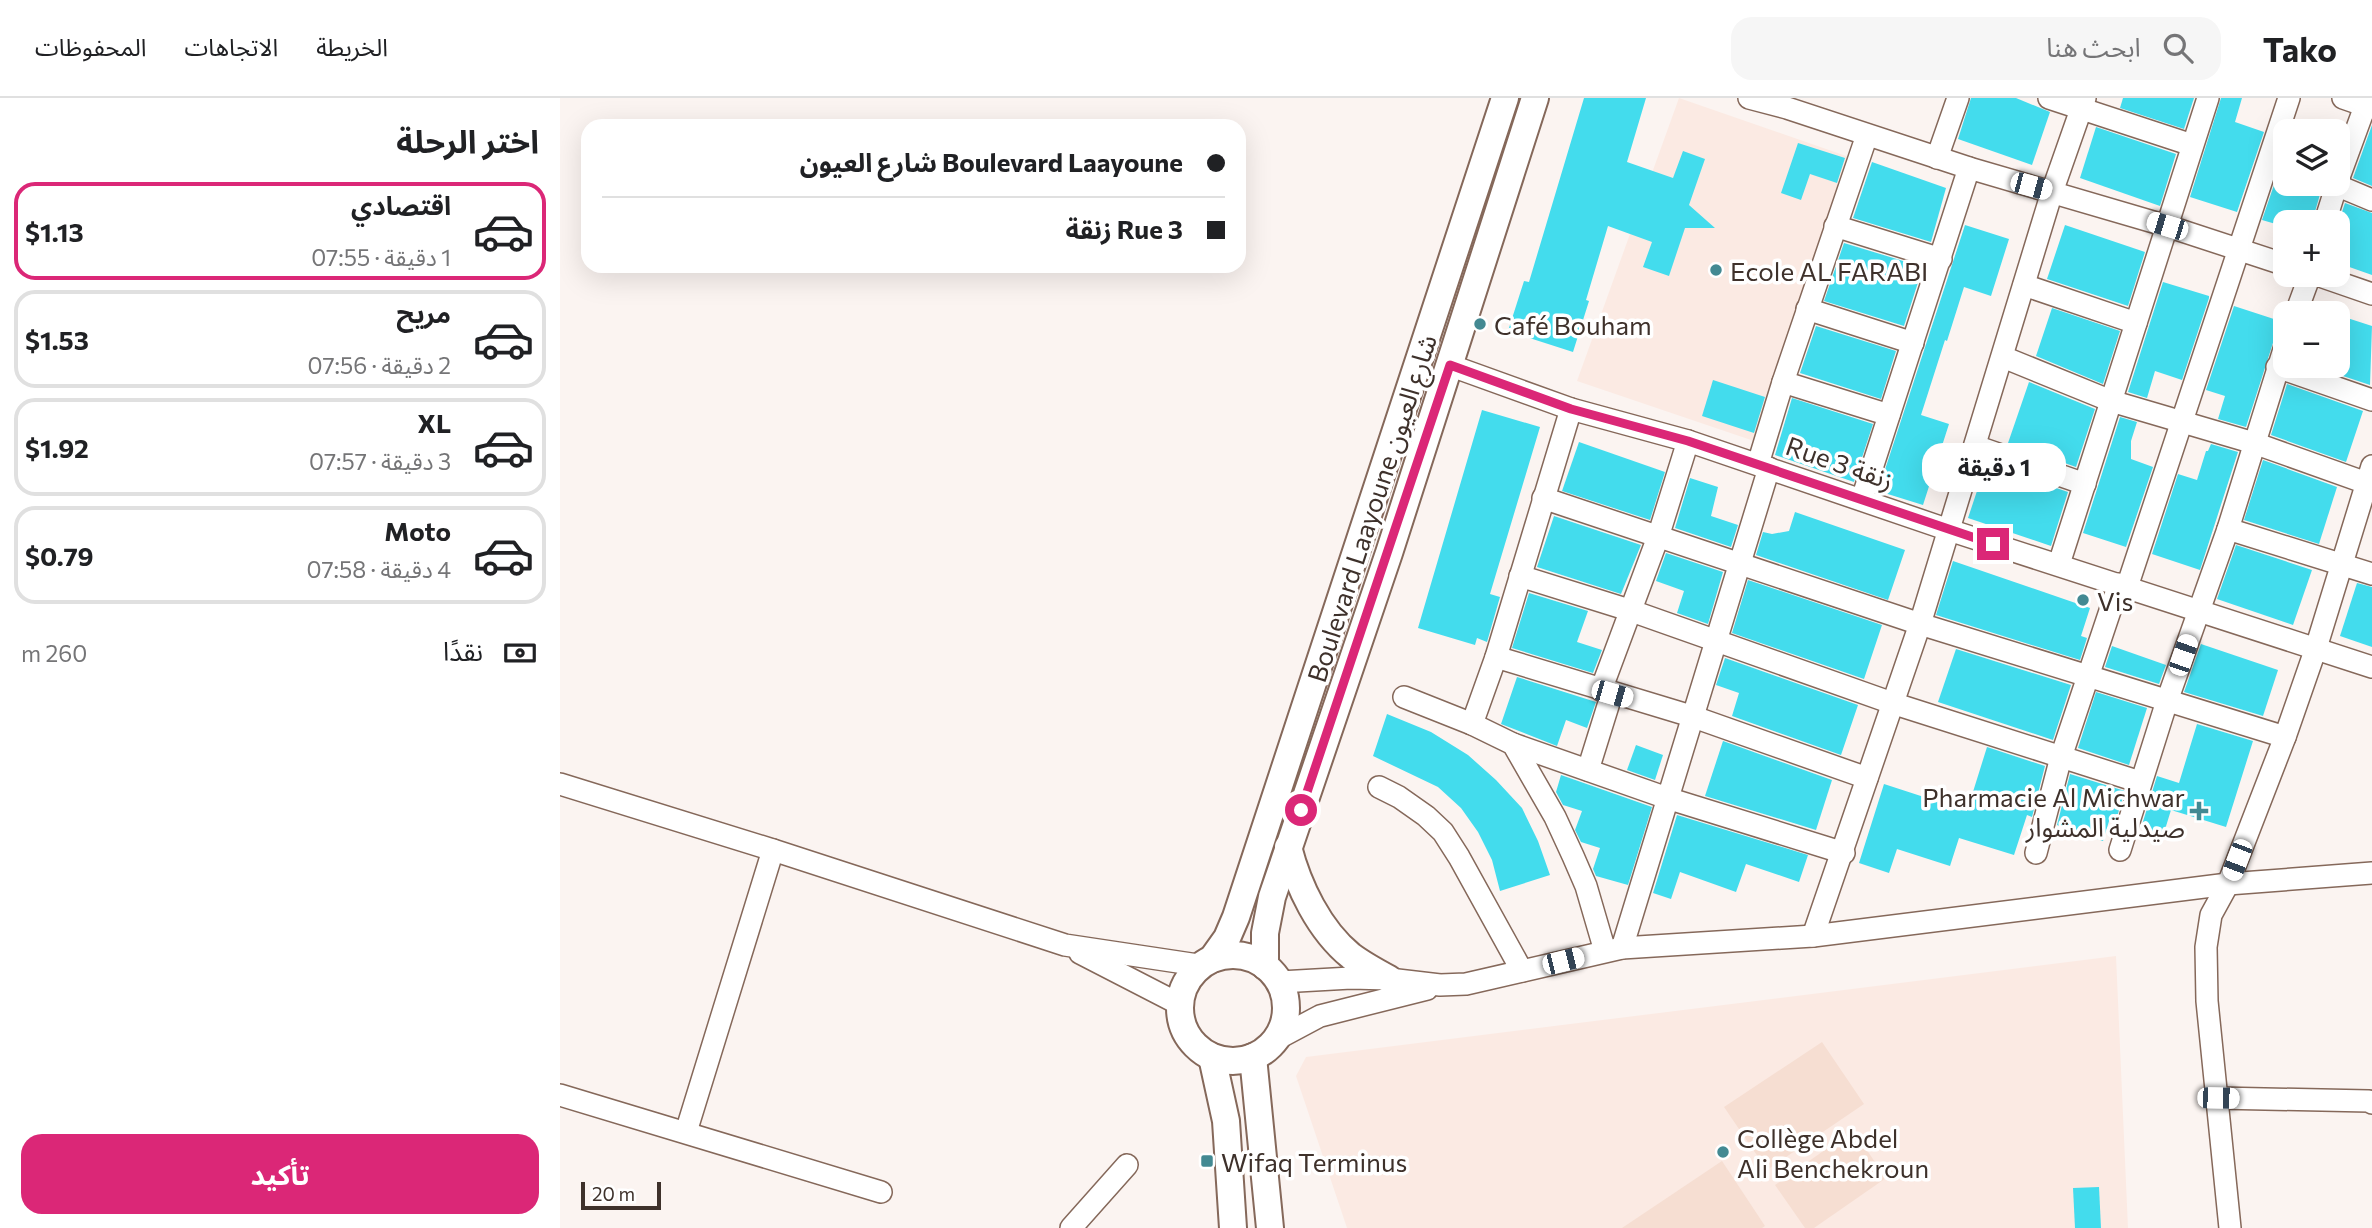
<!DOCTYPE html>
<html lang="ar">
<meta charset="utf-8">
<style>
body{margin:0;font-family:Commissioner,"Noto Sans Arabic",sans-serif;background:#f6f6f6;color:#202124;direction:rtl;height:100vh;display:flex;flex-direction:column;font-size:26px;white-space:nowrap}
*{box-sizing:border-box;margin:0}
p{font-size:23px;color:#757577}
.icon{flex:none;width:38px;height:38px;fill:none;stroke:currentColor;stroke-width:2;stroke-linecap:round;stroke-linejoin:round}
.map{position:relative;flex:1;overflow:hidden;direction:ltr}
.side{display:flex;flex-direction:column;background:#fff;width:560px}
.side>*{flex:none}
.banner{position:absolute;left:21px;top:21px;width:665px;height:154px;border-radius:21px;box-shadow:0 7px 28px #0002;direction:rtl;display:grid;align-content:center;height:154px;padding:0 21px;background:#fff}
.buttons{position:absolute;left:1713px;top:21px;display:grid;gap:14px}
.buttons a{display:grid;place-items:center;width:77px;height:77px;border-radius:14px;background:#fff;box-shadow:0 7px 28px #0002;font-size:35px}
.scale{position:absolute;left:21px;bottom:18px;width:80px;box-sizing:border-box;padding-left:7px;border:4px solid #3e312b;border-top:0;font-size:19px;line-height:24px;white-space:nowrap;color:#3e312b;-webkit-text-stroke:5px #fff;paint-order:stroke}
.end{position:absolute;width:32px;height:32px;margin:-16px;border:9px solid #db2777;background:#fff;box-shadow:0 0 0 4px #fff}
.from{border-radius:50%}
.bubble{position:absolute;height:49px;border-radius:21px;background:#fff;box-shadow:0 7px 28px #0002;font-size:23px;font-weight:700;line-height:49px;text-align:center;direction:rtl}
.car{position:absolute;width:21px;height:42px;margin:-21px -10px;border-radius:9px;box-shadow:0 0 5px 2px #0007;background:linear-gradient(#fff 24%,#345 0 40%,#fff 0 76%,#345 0 86%,#fff 0)}
.banner b{display:flex;align-items:center;gap:24px;height:66px;font-size:26px}
.banner b+b{border-top:2px solid #e0e0e0}
.banner i{width:18px;height:18px;background:#202124}
ul{padding:0;list-style:none}
li{display:flex;align-items:center;gap:21px;height:98px;margin:0 14px 10px;padding:0 7px;border:4px solid #e0e0e0;border-radius:21px}
li div{flex:1}
li b{display:block;font-size:26px}
li em{font-style:normal;font-weight:700}
li.active{border-color:#db2777}
li>.icon{width:63px;height:63px;stroke-width:1.5}
h2{padding:0 21px;font-size:32px;line-height:84px}
.pay{display:flex;align-items:center;gap:18px;height:77px;padding:0 21px;font-size:26px}
.pay p{margin-inline-start:auto}
.action{display:flex;gap:14px;margin-top:auto;padding:14px 21px}
.action a{flex:1;height:80px;border-radius:21px;background:#db2777;color:#fff;font-size:28px;font-weight:700;line-height:80px;text-align:center}
header{display:flex;align-items:center;gap:42px;box-sizing:border-box;height:98px;padding:0 35px;background:#fff;border-bottom:2px solid #e0e0e0}
header strong{font-size:33px}
nav{display:flex;gap:38px;margin-inline-start:auto;font-size:24px}
.search{width:490px;height:63px;background:#f6f6f6;display:flex;align-items:center;gap:18px;box-sizing:border-box;padding:0 24px;border-radius:21px;color:#757577;font-size:26px}
main{display:flex;flex:1;min-height:0}
.map>svg:first-child{display:block}
</style>
<header>
<strong>Tako</strong>
<div class="search"><svg class="icon" aria-label="search" viewBox="0 0 24 24"><circle cx="10" cy="10" r="6"/><path d="M15 15l6 6"/></svg>ابحث هنا</div>
<nav><a>الخريطة</a><a>الاتجاهات</a><a>المحفوظات</a></nav>
</header>
<main>
<div class="map">
<svg width="1812" height="1130" viewBox="0 0 1812 1130">
<rect width="100%" height="100%" fill="#fbf4f1"/>
<g fill="#fbeae3">
<polygon points="1119,0 1292,60 1197,344 1017,283"/>
<polygon points="1556,858 1568,1130 787,1130 736,978 746,959"/>
</g>
<g fill="#f6ded2">
<polygon points="1262,944 1304,1006 1207,1072 1164,1009"/>
<polygon points="1293,1032 1326,1080 1254,1130 1245,1130 1215,1087"/>
<polygon points="1162,1063 1205,1128 1202,1130 1062,1130"/>
</g>
<g fill="#43dced">
<polygon points="1024,0 1086,0 1067,64 1113,80 1123,53 1145,61 1129,107 1155,130 1125,130 1109,178 1083,169 1092,144 1048,128 1026,202 1029,203 1013,254 948,233 964,183 969,184"/>
<polygon points="1411,0 1456,0 1490,14 1472,67 1398,41"/>
<polygon points="1563,0 1634,0 1624,31 1560,10"/>
<polygon points="1661,0 1682,0 1675,24 1704,34 1677,114 1630,99"/>
<polygon points="1812,27 1812,88 1793,80"/>
<polygon points="1536,29 1616,56 1600,108 1520,80"/>
<polygon points="1238,45 1285,60 1277,85 1250,76 1241,102 1221,95"/>
<polygon points="1726,52 1726,86 1763,86 1752,124 1726,124 1726,129 1702,122"/>
<polygon points="1312,64 1386,90 1371,144 1293,120"/>
<polygon points="1785,105 1812,115 1812,177 1778,165 1778,126"/>
<polygon points="1405,127 1449,141 1431,198 1404,189 1387,243 1385,242 1361,317 1389,326 1363,407 1318,393"/>
<polygon points="1505,127 1585,154 1568,208 1487,181"/>
<polygon points="1284,145 1363,169 1344,228 1264,203"/>
<polygon points="1603,184 1649,198 1649,200 1622,282 1595,273 1587,300 1568,294"/>
<polygon points="1674,208 1720,223 1686,329 1658,321 1665,298 1646,292"/>
<polygon points="1492,210 1560,233 1543,286 1476,258"/>
<polygon points="1778,217 1812,228 1810,287 1753,268 1778,268"/>
<polygon points="1256,228 1336,253 1321,301 1240,275"/>
<polygon points="1153,282 1205,299 1194,335 1142,318"/>
<polygon points="1469,284 1535,311 1516,369 1448,345"/>
<polygon points="1727,286 1803,313 1786,364 1711,337"/>
<polygon points="1232,300 1313,326 1294,384 1215,357"/>
<polygon points="922,312 980,329 930,496 940,499 927,544 917,540 915,547 858,530"/>
<polygon points="1560,319 1577,324 1571,343 1571,361 1593,369 1566,449 1523,435"/>
<polygon points="1019,344 1105,374 1090,422 1002,393"/>
<polygon points="1651,346 1678,354 1640,472 1592,456 1618,376 1637,382 1646,353 1648,353"/>
<polygon points="1703,362 1777,389 1759,446 1684,422"/>
<polygon points="1426,366 1508,394 1491,448 1408,420"/>
<polygon points="1130,380 1158,389 1151,418 1178,427 1171,449 1115,430"/>
<polygon points="1235,414 1345,452 1328,502 1196,457 1203,434 1212,436 1229,433"/>
<polygon points="994,418 1081,447 1061,496 977,469"/>
<polygon points="1676,447 1752,472 1733,527 1657,501"/>
<polygon points="1106,455 1163,474 1148,526 1117,515 1124,493 1096,483"/>
<polygon points="1393,463 1530,510 1521,538 1527,540 1520,562 1376,517"/>
<polygon points="1188,482 1322,527 1304,581 1172,535"/>
<polygon points="1797,485 1812,489 1812,549 1780,538"/>
<polygon points="969,495 1028,513 1017,544 1042,552 1033,575 952,550"/>
<polygon points="1641,546 1718,572 1703,618 1624,594"/>
<polygon points="1552,548 1606,567 1599,586 1545,569"/>
<polygon points="1396,551 1511,587 1493,642 1378,604"/>
<polygon points="1165,560 1298,607 1281,657 1172,618 1179,595 1156,587"/>
<polygon points="957,579 1036,604 1027,630 1006,622 997,648 941,626"/>
<polygon points="1536,594 1587,610 1569,667 1518,650"/>
<polygon points="827,616 871,634 908,657 936,682 962,710 978,743 990,777 940,793 932,762 918,734 901,710 878,689 813,658"/>
<polygon points="1637,626 1693,643 1666,729 1611,712 1603,738 1581,730 1597,678 1619,685"/>
<polygon points="1163,643 1272,682 1256,732 1145,698"/>
<polygon points="1076,647 1103,657 1095,682 1067,672"/>
<polygon points="1427,649 1485,668 1472,719 1467,717 1454,757 1399,740 1390,768 1337,751 1329,775 1299,765 1324,686 1407,713"/>
<polygon points="1510,676 1565,693 1556,722 1550,720 1543,743 1497,727"/>
<polygon points="1001,677 1092,709 1068,787 1036,778 1033,771 1040,750 1021,744 1015,732 1022,713 1003,707 996,694"/>
<polygon points="1117,717 1248,757 1239,784 1186,766 1176,794 1120,774 1111,801 1093,795"/>
<polygon points="1539,1089 1541,1130 1515,1130 1513,1090"/>
</g>
<g fill="none" stroke-linecap="round" stroke-linejoin="round">
<g stroke="#85685a" stroke-width="24">
<g id="minor">
<polyline points="1189,0 1227,10 1409,70 1607,128 1726,167"/>
<polyline points="1489,0 1632,47"/>
<polyline points="1783,0 1812,10"/>
<polyline points="1377,60 1398,0"/>
<polyline points="1778,82 1808,0"/>
<polyline points="1776,87 1812,102"/>
<polyline points="1765,124 1777,86"/>
<polyline points="1275,128 1381,161"/>
<polyline points="1757,177 1812,196"/>
<polyline points="1464,187 1576,225"/>
<polyline points="1247,211 1353,245"/>
<polyline points="1736,215 1750,177"/>
<polyline points="1443,259 1551,303 1694,345 1812,387"/>
<polyline points="889,267 1011,311 1128,343 1389,432 1812,569"/>
<polyline points="1717,269 1812,302"/>
<polyline points="1223,284 1329,317"/>
<polyline points="1415,348 1525,386"/>
<polyline points="1198,366 1223,284 1307,37"/>
<polyline points="983,400 1360,526 1725,639"/>
<polyline points="1302,401 1409,70"/>
<polyline points="1668,431 1812,476"/>
<polyline points="1499,466 1648,0"/>
<polyline points="960,478 1069,512 1332,605 1580,684"/>
<polyline points="1567,489 1729,0"/>
<polyline points="936,559 1131,618 1307,680"/>
<polyline points="1041,592 1098,439 1128,343"/>
<polyline points="844,599 912,626 953,646 995,719 1013,758 1026,788 1045,853"/>
<polyline points="912,626 936,559 1011,311"/>
<polyline points="953,646 1107,700 1284,755"/>
<polyline points="1028,672 1052,595"/>
<polyline points="0,686 213,752 505,847 638,867"/>
<polyline points="819,689 839,699 866,718 883,734 899,759 962,873"/>
<polyline points="1560,752 1607,603 1668,431 1726,245"/>
<polyline points="1476,755 1501,659 1559,486"/>
<polyline points="1253,838 1360,526 1492,94 1525,0"/>
<polyline points="1062,850 1209,370"/>
<polyline points="520,855 619,906"/>
<polyline points="720,884 791,880 829,881 880,887 906,886 1062,850 1253,838 1668,786 1812,775"/>
<polyline points="715,942 760,918 867,891"/>
<polyline points="0,997 321,1094"/>
<polyline points="1658,1000 1809,1003 1812,1005"/>
<polyline points="126,1034 213,752"/>
<polyline points="511,1130 567,1067"/>
<polyline points="1670,1130 1647,903 1646,849 1651,817 1668,786 1725,639 1756,550 1812,368"/>
</g>
</g>
<g stroke="#85685a" stroke-width="30">
<g id="tertiary">
<path d="M728,749C738,788 759,832 791,858C803,867 816,874 829,881"/>
<circle cx="673" cy="910" r="53"/>
<polyline points="652,861 667,840 676,819 945,0"/>
<polyline points="705,868 705,835 712,799 829,455 975,0"/>
<polyline points="652,959 666,1023 673,1130"/>
<polyline points="693,959 710,1130"/>
</g>
</g>
<use href="#minor" stroke="#fff" stroke-width="21"/>
<use href="#tertiary" stroke="#fff" stroke-width="26"/>
</g>
<g fill="none" stroke-linecap="round" stroke-linejoin="round">
<polyline stroke="#db2777" stroke-width="9" points="741,712 890,267 1011,311 1128,343 1433,446"/>
</g>
<g fill="#438992" stroke="#fff" stroke-width="2.5">
<circle cx="1156" cy="172" r="7"/>
<circle cx="920" cy="226" r="7"/>
<circle cx="1523" cy="502" r="7"/>
<path d="M1635.5 702.5h7v7h7v7h-7v7h-7v-7h-7v-7h7z"/>
<circle cx="1163" cy="1054" r="7"/>
<rect x="640" y="1056" width="14" height="14" rx="3.5"/>
</g>
<g text-anchor="middle" dominant-baseline="central" stroke-width="7" stroke-linejoin="round" paint-order="stroke">
<g font-size="26" fill="#3e312b" stroke="#fff" text-anchor="start">
<text x="1170" y="172">Ecole AL FARABI</text>
<text x="934" y="226">Café Bouham</text>
<text x="1537" y="502">Vis</text>
<text x="1625" y="698" text-anchor="end">Pharmacie Al Michwar<tspan x="1625" dy="30">صيدلية المشوار</tspan></text>
<text x="1177" y="1039">Collège Abdel<tspan x="1177" dy="30">Ali Benchekroun</tspan></text>
<text x="661" y="1063">Wifaq Terminus</text>
</g>
<g font-size="26" fill="#3e312b" stroke="#fff">
<text transform="translate(1280 364) rotate(19)">Rue 3 زنقة</text>
<text transform="translate(811 410) rotate(-72)">Boulevard Laayoune شارع العيون</text>
</g>
</g>
</svg>
<div class="buttons">
<a><svg class="icon" aria-label="layers" viewBox="0 0 24 24"><path d="M12 4l9 5-9 5-9-5zM3 14l9 5 9-5"/></svg></a>
<a>+</a>
<a>−</a>
</div>
<div class="scale">20 m</div>
<i class="end from" style="left:741px;top:712px"></i>
<i class="end" style="left:1433px;top:446px"></i>
<div class="bubble" style="left:1362px;top:345px;width:144px">1 دقيقة</div>
<i class="car" style="left:1471px;top:88px;rotate:105deg"></i>
<i class="car" style="left:1607px;top:128px;rotate:287deg"></i>
<i class="car" style="left:1623px;top:557px;rotate:19deg"></i>
<i class="car" style="left:1052px;top:596px;rotate:106deg"></i>
<i class="car" style="left:1677px;top:762px;rotate:201deg"></i>
<i class="car" style="left:1003px;top:863px;rotate:76deg"></i>
<i class="car" style="left:1658px;top:1000px;rotate:91deg"></i>
<div class="banner">
<b><i class="from"></i>Boulevard Laayoune شارع العيون</b>
<b><i></i>Rue 3 زنقة</b>
</div>
</div>
<section class="side">
<h2>اختر الرحلة</h2>
<ul>
<li class="active"><svg class="icon" aria-label="car" viewBox="0 0 24 24"><path d="M5 17H2v-5l4-1 3-4h7l3 4 3 1v5h-3M9 17h6M6 11h13"/><circle cx="7" cy="17" r="2"/><circle cx="17" cy="17" r="2"/></svg><div><b>اقتصادي</b><p>1 دقيقة · 07:55</p></div><em>$1.13</em></li>
<li><svg class="icon" aria-label="car" viewBox="0 0 24 24"><path d="M5 17H2v-5l4-1 3-4h7l3 4 3 1v5h-3M9 17h6M6 11h13"/><circle cx="7" cy="17" r="2"/><circle cx="17" cy="17" r="2"/></svg><div><b>مريح</b><p>2 دقيقة · 07:56</p></div><em>$1.53</em></li>
<li><svg class="icon" aria-label="car" viewBox="0 0 24 24"><path d="M5 17H2v-5l4-1 3-4h7l3 4 3 1v5h-3M9 17h6M6 11h13"/><circle cx="7" cy="17" r="2"/><circle cx="17" cy="17" r="2"/></svg><div><b>XL</b><p>3 دقيقة · 07:57</p></div><em>$1.92</em></li>
<li><svg class="icon" aria-label="car" viewBox="0 0 24 24"><path d="M5 17H2v-5l4-1 3-4h7l3 4 3 1v5h-3M9 17h6M6 11h13"/><circle cx="7" cy="17" r="2"/><circle cx="17" cy="17" r="2"/></svg><div><b>Moto</b><p>4 دقيقة · 07:58</p></div><em>$0.79</em></li>
</ul>
<div class="pay"><svg class="icon" aria-label="cash" viewBox="0 0 24 24"><path d="M3 7h18v10H3z"/><circle cx="12" cy="12" r="2"/></svg>نقدًا<p>260 m</p></div>
<div class="action"><a>تأكيد</a></div>
</section>
</main>
